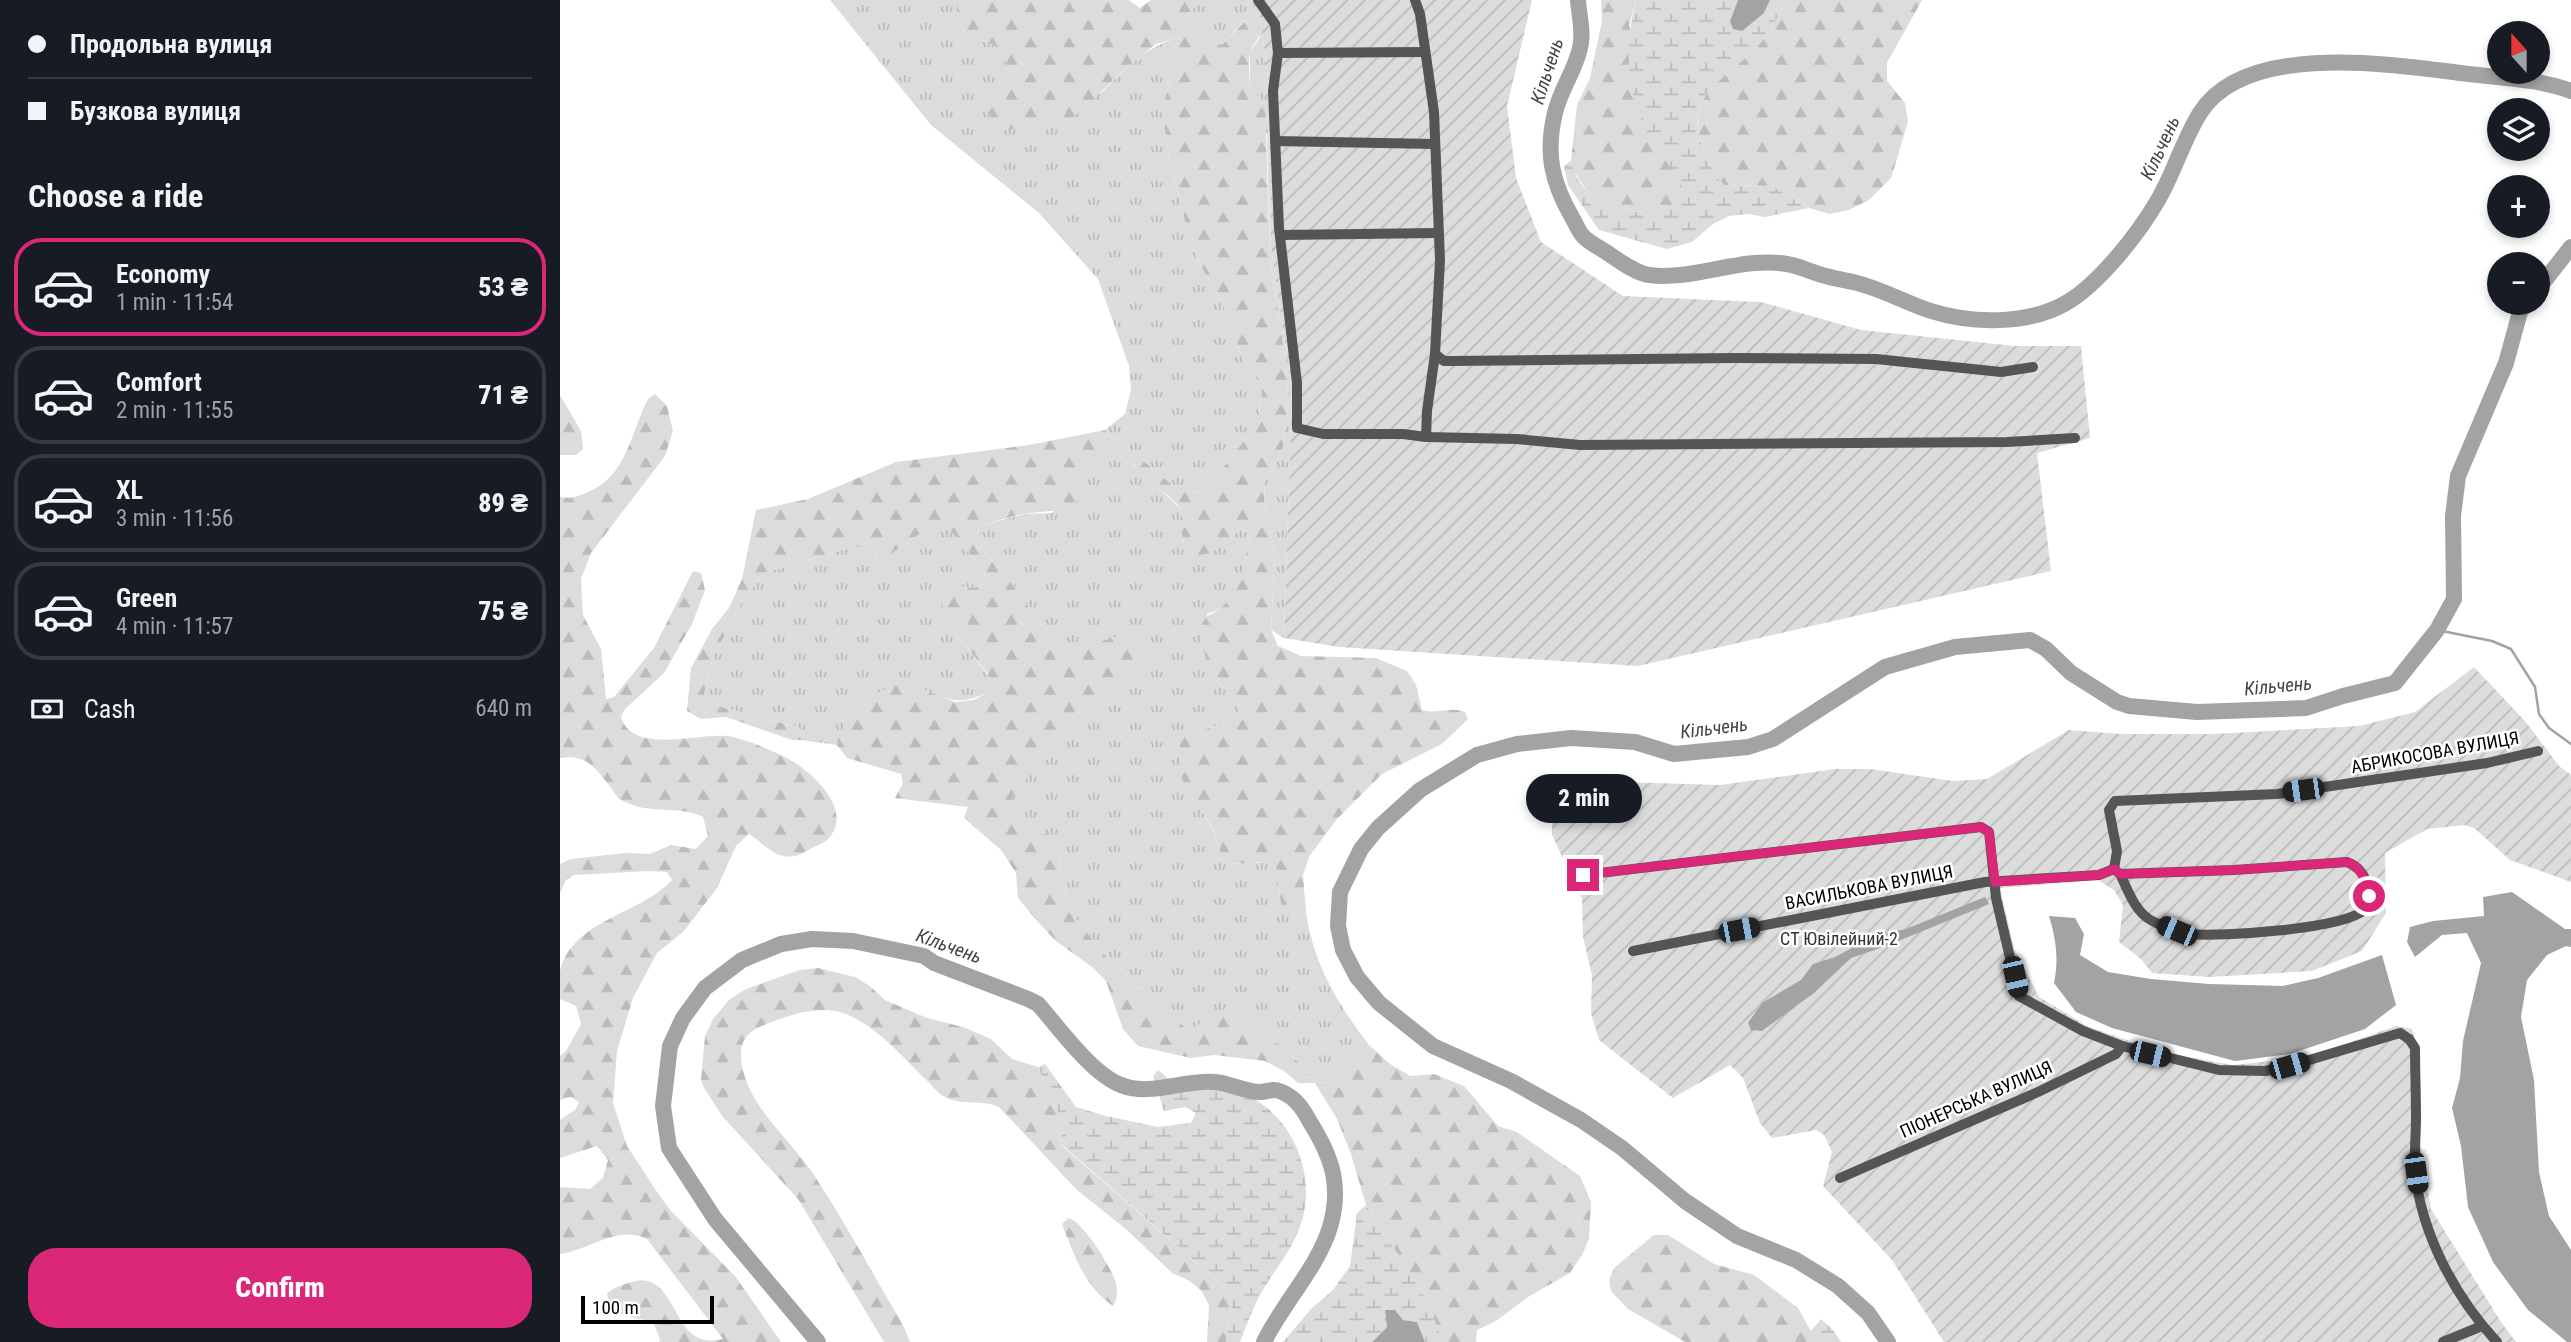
<!DOCTYPE html>
<meta charset="utf-8">
<style>
body{margin:0;font-family:"Roboto Condensed",sans-serif;background:#242831;color:#f1f3f6;height:100vh;display:flex;flex-direction:column;font-size:26px;white-space:nowrap}
*{box-sizing:border-box;margin:0}
p{font-size:23px;color:#9ea1a6}
.icon{flex:none;width:38px;height:38px;fill:none;stroke:currentColor;stroke-width:2;stroke-linecap:round;stroke-linejoin:round}
.map{position:relative;flex:1;overflow:hidden}
.side{display:flex;flex-direction:column;background:#171b24;width:560px}
.side>*{flex:none}
.banner{display:grid;align-content:center;height:154px;padding:0 28px;background:#171b24}
.needle{width:46px;rotate:339deg}
.buttons{position:absolute;left:1927px;top:21px;display:grid;gap:14px}
.buttons a{display:grid;place-items:center;width:63px;height:63px;border-radius:50%;background:#171b24;box-shadow:0 4px 10px #0003;font-size:35px}
.scale{position:absolute;left:21px;bottom:18px;width:133px;box-sizing:border-box;padding-left:7px;border:4px solid #000;border-top:0;font-size:19px;line-height:24px;white-space:nowrap;color:#000;-webkit-text-stroke:5px #fff;paint-order:stroke}
.end{position:absolute;width:32px;height:32px;margin:-16px;border:9px solid #db2777;background:#fff;box-shadow:0 0 0 4px #fff}
.from{border-radius:50%}
.bubble{position:absolute;height:49px;border-radius:24px;background:#171b24;box-shadow:0 4px 10px #0003;font-size:23px;font-weight:800;line-height:49px;text-align:center}
.car{position:absolute;width:21px;height:42px;margin:-21px -10px;border-radius:9px;box-shadow:0 0 5px 2px #0007;background:linear-gradient(#222 24%,#8ab4d8 0 40%,#222 0 76%,#8ab4d8 0 86%,#222 0)}
.banner b{display:flex;align-items:center;gap:24px;height:66px;font-size:26px}
.banner b+b{border-top:2px solid #363941}
.banner i{width:18px;height:18px;background:#f1f3f6}
ul{padding:0;list-style:none}
li{display:flex;align-items:center;gap:21px;height:98px;margin:0 14px 10px;padding:0 14px;border:4px solid #363941;border-radius:28px}
li div{flex:1}
li b{display:block;font-size:26px}
li em{font-style:normal;font-weight:800}
li.selected{border-color:#db2777}
li>.icon{width:63px;height:63px;stroke-width:1.5}
h2{padding:0 28px;font-size:32px;line-height:84px}
.pay{display:flex;align-items:center;gap:18px;height:77px;padding:0 28px;font-size:26px}
.pay p{margin-inline-start:auto}
.action{display:flex;gap:14px;margin-top:auto;padding:14px 28px}
.action a{flex:1;height:80px;border-radius:28px;background:#db2777;color:#fff;font-size:28px;font-weight:800;line-height:80px;text-align:center}
main{display:flex;flex:1;min-height:0}
.map>svg:first-child{display:block}
</style>
<main>
<section class="side">
<div class="banner">
<b><i class="from"></i>Продольна вулиця</b>
<b><i></i>Бузкова вулиця</b>
</div>
<h2>Choose a ride</h2>
<ul>
<li class="selected"><svg class="icon" aria-label="car" viewBox="0 0 24 24"><path d="M5 17H2v-5l4-1 3-4h7l3 4 3 1v5h-3M9 17h6M6 11h13"/><circle cx="7" cy="17" r="2"/><circle cx="17" cy="17" r="2"/></svg><div><b>Economy</b><p>1 min · 11:54</p></div><em>53 ₴</em></li>
<li><svg class="icon" aria-label="car" viewBox="0 0 24 24"><path d="M5 17H2v-5l4-1 3-4h7l3 4 3 1v5h-3M9 17h6M6 11h13"/><circle cx="7" cy="17" r="2"/><circle cx="17" cy="17" r="2"/></svg><div><b>Comfort</b><p>2 min · 11:55</p></div><em>71 ₴</em></li>
<li><svg class="icon" aria-label="car" viewBox="0 0 24 24"><path d="M5 17H2v-5l4-1 3-4h7l3 4 3 1v5h-3M9 17h6M6 11h13"/><circle cx="7" cy="17" r="2"/><circle cx="17" cy="17" r="2"/></svg><div><b>XL</b><p>3 min · 11:56</p></div><em>89 ₴</em></li>
<li><svg class="icon" aria-label="car" viewBox="0 0 24 24"><path d="M5 17H2v-5l4-1 3-4h7l3 4 3 1v5h-3M9 17h6M6 11h13"/><circle cx="7" cy="17" r="2"/><circle cx="17" cy="17" r="2"/></svg><div><b>Green</b><p>4 min · 11:57</p></div><em>75 ₴</em></li>
</ul>
<div class="pay"><svg class="icon" aria-label="cash" viewBox="0 0 24 24"><path d="M3 7h18v10H3z"/><circle cx="12" cy="12" r="2"/></svg>Cash<p>640 m</p></div>
<div class="action"><a>Confirm</a></div>
</section>
<div class="map">
<svg width="2011" height="1342" viewBox="0 0 2011 1342">
<defs>
<pattern id="grass-tufts" width="24" height="20" patternUnits="userSpaceOnUse" patternTransform="scale(1.75)"><rect width="24" height="20" fill="#dcdcdc"/><path d="M3 7l-1-3M5 7V3M7 7l1-3M15 17l-1-3M17 17v-4M19 17l1-3" fill="none" stroke="#bbb"/></pattern>
<pattern id="forest-firs" width="22" height="20" patternUnits="userSpaceOnUse" patternTransform="scale(1.75)"><rect width="22" height="20" fill="#dcdcdc"/><path d="M5 1l3.5 6h-7zM16 11l3.5 6h-7z" fill="#bbb"/></pattern>
<pattern id="wetland-marsh" width="20" height="14" patternUnits="userSpaceOnUse" patternTransform="scale(1.75)"><rect width="20" height="14" fill="#dcdcdc"/><path d="M1 5h8M5 5V1M11 12h8M15 12V8" fill="none" stroke="#bbb"/></pattern>
<pattern id="garden-furrows" width="10" height="10" patternUnits="userSpaceOnUse" patternTransform="scale(1.75)"><rect width="10" height="10" fill="#dcdcdc"/><path d="M-1 1l2-2M0 10L10 0M9 11l2-2" fill="none" stroke="#bbb"/></pattern>
</defs>
<rect width="100%" height="100%" fill="#fff"/>
<g fill="url(#grass-tufts)">
<path d="M270,0H394L403,31L435,46L458,80L541,93C563,71 584,48 614,39L610,80L602,111L609,156L629,237L642,268L662,302L683,360L703,383L699,416L687,437L644,492L619,491L586,463L573,465C582,475 620,505 622,512C625,520 623,532 623,541L652,552L680,530L689,532C688,553 680,592 663,607C659,610 651,612 647,614L650,675L678,701L681,711L658,725L626,736L642,811L654,831L662,858L669,864L708,862L716,867L721,904L726,912H746C753,963 778,1005 809,1045L790,1062L774,1082L755,1083L727,1049L696,1031L686,1018L670,1010L629,1030L603,1011L554,966L510,912L501,875L499,854L480,832L466,821L452,798L472,771L479,752L491,738L524,707L581,672L560,636L507,650L499,640L481,625L442,570L425,554L417,535L420,526L465,514L492,513L524,466L556,444L545,430L565,414L571,390L569,366L538,279L479,213L371,125Z"/>
<polygon points="640,0 680,0 699,9 709,85 711,246 732,390 724,638 711,630 715,553 704,503 705,482 723,447 728,404 726,364 710,259 707,134 690,90 690,52 700,37 684,21 662,45 643,37 627,15"/>
<path d="M375,523L390,530L422,568L426,576L423,584L414,588L386,585L396,633L428,675L430,691C400,707 389,700 360,688L278,737L277,745L241,740L245,733L237,727L158,706L144,694L153,657L186,594L207,572L295,546L328,556Z"/>
</g>
<g fill="url(#forest-firs)">
<path d="M394,0H569L580,8L591,0H640L627,15L643,37L662,45L685,21H696C705,40 693,39 690,54C688,65 690,79 690,90L705,102L710,259L726,364L728,404L723,447L705,482L704,503L715,553L711,630L718,646L741,656L816,658L847,671L856,685L862,710C876,715 890,706 905,712L908,719L882,744L822,774L776,820L749,857L743,875L746,912L726,913L721,904L716,867L708,862L669,864L662,858L654,830L642,811L633,809C622,790 619,765 620,743L626,736L658,725L681,711L678,701L650,675L639,630C648,612 647,618 661,608C679,595 688,553 689,532L680,530L652,553L634,556C631,552 626,547 624,542C619,530 627,515 617,504C602,487 576,480 571,456L586,463L619,491L644,492L687,437L699,416L703,383L683,360L662,302L642,268L629,237L609,156L602,111L610,80L613,39L596,44L566,68L514,117L481,125L438,131L426,107L458,80L435,46L403,31Z"/>
<polygon points="1041,0 1076,0 1069,25 1123,190 1114,207 1096,213 1061,210 1044,204 1029,194 1013,170 1011,160 1017,105 1030,78 1042,21"/>
<path d="M1227,0H1362L1327,63V81L1345,103L1348,122L1331,178L1309,200L1289,210L1269,214L1249,208L1212,186L1164,185C1154,176 1151,165 1145,153C1118,91 1170,80 1202,41C1212,29 1219,14 1227,0Z"/>
<path d="M95,394L107,406L113,431L105,456L31,553L21,579L23,615L41,649L46,699L54,697L94,648L133,571L141,573L145,590L132,624L104,673L65,709L61,717C73,755 136,733 167,736C184,738 218,753 232,761C254,774 293,810 269,838C265,843 256,846 250,849C241,855 232,859 220,855C210,852 199,840 189,834L176,846L157,888L124,931L97,953L73,998L57,1051L53,1103L67,1146L95,1189L110,1210L175,1276L221,1342H99L100,1339L93,1322C74,1317 49,1317 47,1293C55,1287 62,1285 72,1282C107,1271 112,1318 132,1334C142,1342 152,1341 163,1339L87,1239C58,1224 29,1250 0,1254V1187L30,1189L43,1178L48,1160L37,1146L0,1158V1120L15,1110L19,1102L11,1097L0,1100V1056L6,1051L21,1024L16,1006L0,999C0,991 0,980 0,971C13,919 80,915 112,880L107,872L89,871L14,875L6,880L0,893V864L11,859L66,853L90,854L111,845L136,849L148,836L143,817C121,805 89,815 63,801C58,799 55,794 52,789C36,769 28,754 0,758V497C11,499 16,497 26,493C67,477 70,434 88,399Z"/>
<polygon points="0,395 21,431 23,449 16,455 0,455"/>
<path d="M545,430L556,444V453L524,466L523,496C504,514 488,510 464,514C449,517 434,522 420,526L417,535L425,554L442,570L481,625L499,640L507,650L560,636L587,660L581,672L524,707L491,738L479,752L472,771L452,798C462,814 470,829 489,835L499,854L501,875L510,912L554,966L603,1011L629,1030L670,1009L686,1018L696,1031L727,1049L755,1083L774,1082L790,1062L809,1045L830,1064L850,1076L874,1074L904,1086L938,1126L957,1132L1020,1176L1031,1202L1029,1239L1022,1255L1010,1273L968,1297L936,1321L917,1330L916,1342H883L865,1297L806,1205L791,1154L777,1119L755,1083H738L724,1071L705,1061L654,1055L631,1058L578,1046L563,1029L546,981L532,967L496,941L477,921L458,898L456,873L441,850L404,818L408,807L335,798L343,783L341,774L287,758L277,745L278,737L298,705L331,685L360,688L395,702L414,700L430,691L428,674L396,633L381,602L386,585L414,588L423,584L426,576L422,568L390,530L375,523L328,556L295,546L207,572L186,594L153,657L144,694L158,706L237,727L245,733L241,740H232L166,717L141,719L127,711L131,668L152,629L169,608L182,579L196,510L248,499L336,462L469,445Z"/>
<path d="M258,968L295,977L311,987L325,1000L367,1018L403,1027L431,1039L452,1059L478,1067L503,1123L501,1145L663,1286L672,1303L666,1342H647L649,1305L641,1290L628,1280L612,1273L566,1229L517,1190L440,1108C423,1098 401,1107 383,1096C376,1092 370,1083 364,1078C340,1054 317,1027 286,1014C264,1005 235,1013 214,1021C196,1028 180,1034 181,1056C183,1102 227,1136 252,1172C284,1220 312,1273 342,1323L350,1342H324L238,1199L163,1117L144,1088L141,1080L145,1036L153,1019L170,999L186,989L240,970Z"/>
<path d="M508,1218C522,1220 553,1269 556,1284C558,1293 557,1299 553,1306C525,1287 514,1255 502,1224Z"/>
<polygon points="1094,1235 1108,1235 1154,1264 1194,1275 1238,1308 1251,1331 1252,1342 1125,1342 1068,1309 1051,1291 1049,1280 1054,1268"/>
</g>
<g fill="url(#wetland-marsh)">
<path d="M1076,0H1178L1170,21L1204,13L1210,0H1227C1219,14 1212,29 1202,41C1170,80 1118,91 1145,153C1151,165 1154,176 1164,185L1212,186L1249,208L1205,217L1188,214L1169,216L1153,224L1132,242L1107,249L1039,230L1008,185L1004,167L1011,160C1020,207 1073,220 1114,207L1123,190C1115,169 1098,154 1088,134C1066,92 1064,46 1076,0Z"/>
<path d="M485,1064L516,1107L546,1116L598,1127L631,1123L636,1113L625,1107L604,1111L593,1076L598,1070L621,1089C636,1087 650,1085 664,1088C724,1098 760,1167 741,1224C733,1248 717,1267 704,1288C694,1305 687,1324 680,1342H666L672,1303L663,1286L501,1144L503,1123L478,1067Z"/>
<polygon points="806,1205 865,1297 883,1342 865,1342 857,1322 843,1320 835,1310 825,1310 827,1327 812,1342 723,1342 751,1309 773,1290 790,1266 797,1213"/>
<polygon points="1261,1319 1273,1330 1281,1342 1252,1342 1251,1331"/>
</g>
<g fill="url(#garden-furrows)">
<polygon points="680,0 972,0 947,106 956,178 981,242 1063,296 1201,302 1301,330 1455,346 1521,346 1530,438 1477,453 1491,571 1078,666 779,647 724,638 732,390 711,246 709,85 699,9"/>
<polygon points="1914,667 1965,721 1999,766 2011,775 2011,882 1950,860 1914,828 1905,825 1867,829 1825,853 1826,913 1802,951 1752,971 1650,977 1592,973 1581,959 1559,942 1563,905 1554,890 1538,880 1440,888 1454,948 1479,997 1529,1027 1602,1052 1673,1065 1748,1057 1836,1026 1852,1029 1857,1045 1860,1143 1871,1209 1941,1322 1956,1342 1384,1342 1332,1260 1263,1186 1272,1152 1264,1135 1256,1130 1212,1138 1200,1123 1183,1078 1170,1065 1113,1098 1039,1040 1031,1013 1032,975 1023,937 1022,899 992,835 992,816 998,811 1032,803 1060,782 1160,785 1276,769 1310,769 1393,781 1427,779 1509,730 1560,734 1653,734 1799,726 1855,712"/>
</g>
<g fill="#a3a3a3">
<polygon points="1178,0 1210,0 1204,13 1182,31 1173,29 1170,21"/>
<polygon points="1952,892 2005,929 2011,929 2011,947 2006,946 1987,955 1967,980 1961,1017 1974,1080 1979,1172 1989,1216 2011,1250 2011,1342 2007,1342 1968,1310 1933,1262 1908,1207 1901,1146 1892,1108 1900,1078 1903,1041 1921,963 1907,933 1882,935 1855,957 1847,942 1850,927 1873,921 1924,916 1923,897"/>
<polygon points="1425,897 1429,904 1326,946 1291,958 1254,993 1202,1031 1191,1030 1188,1023 1202,1003 1241,980 1253,964 1275,957 1317,935 1346,929"/>
<path d="M1489,916L1515,918L1524,934L1520,955L1548,972L1591,979L1649,984L1723,986L1758,978L1822,955L1836,1005L1805,1029L1730,1054L1675,1061L1552,1028L1516,1012L1494,983C1499,959 1496,939 1489,916Z"/>
<polygon points="825,1310 835,1310 843,1320 857,1322 865,1342 812,1342 827,1327"/>
</g>
<g fill="none" stroke-linecap="round" stroke-linejoin="round">
<polyline stroke="#a3a3a3" stroke-width="2.5" points="1877,630 1932,641 1951,649 1975,687 1979,714 1989,728 2011,744"/>
<g stroke="#a3a3a3" stroke-width="16">
<path d="M1018,0C1019,15 1024,34 1020,48C1015,71 1000,90 995,113C985,154 992,183 1013,219C1016,224 1019,232 1023,236C1029,243 1039,247 1046,252C1058,260 1075,273 1089,275C1135,281 1181,256 1227,264C1240,266 1253,273 1266,276C1279,280 1294,281 1307,286C1329,293 1349,304 1371,311C1412,324 1468,325 1506,303C1539,284 1579,233 1598,200C1614,173 1623,140 1640,113C1686,40 1836,65 1909,74C1942,78 1979,79 2011,91"/>
<polyline points="1978,289 2011,247"/>
<path d="M258,1342L155,1219L109,1148L103,1106L110,1046L123,1018L145,988L182,960L221,944L252,939L293,941L364,956L374,963L468,999L478,1004C499,1028 532,1074 561,1085C590,1097 625,1079 655,1082C670,1083 687,1093 702,1092C710,1091 713,1088 722,1092C736,1098 743,1109 750,1122C772,1157 782,1186 770,1227C758,1267 723,1303 704,1342"/>
<polyline points="1328,1342 1308,1313 1278,1286 1236,1260 1177,1236 1125,1201 1062,1148 1021,1120 951,1081 873,1046 819,1003 797,977 783,950 778,926 780,892 801,849 818,828 860,790 917,755 957,744 1011,738 1075,742 1114,754 1188,747 1213,739 1325,667 1395,647 1470,640 1486,649 1511,673 1557,702 1569,706 1637,712 1746,708 1783,696 1835,683 1877,630 1894,599 1893,516 1898,476 1946,363 1960,312 1967,303"/>
</g>
<g stroke="#555" stroke-width="10">
<polyline points="698,0 715,24 718,53 713,91 719,228 737,383 737,428 763,434 843,434 866,437 957,439 1020,445 1447,442 1515,438"/>
<polyline points="855,0 860,14 874,112 880,260 875,354 884,361 891,361 1174,358 1316,359 1441,372 1473,367"/>
<polyline points="718,53 865,52"/>
<polyline points="715,141 875,144"/>
<polyline points="720,235 878,233"/>
<polyline points="866,437 867,411 875,354"/>
<path d="M1554,869L1560,874L1674,870L1787,862C1806,869 1814,893 1804,910C1783,929 1661,937 1630,934C1620,933 1592,923 1585,916C1573,906 1567,888 1560,874"/>
<polyline points="1554,869 1557,851 1549,810 1555,801 1717,794 1927,763 1978,751"/>
<path d="M1023,875L1421,827L1429,832L1436,898L1459,996L1523,1031L1562,1046L1659,1070L1705,1071L1729,1066L1840,1033L1849,1039L1855,1048C1855,1071 1856,1094 1856,1118C1856,1135 1854,1154 1855,1171C1861,1233 1895,1297 1937,1342"/>
<polyline points="1073,951 1425,882 1539,875 1554,869"/>
<polyline points="1280,1178 1478,1092 1556,1054 1562,1046"/>
<polyline points="1883,1342 1922,1326"/>
</g>
</g>
<g fill="none" stroke-linecap="round" stroke-linejoin="round">
<path stroke="#db2777" stroke-width="9" d="M1023,875L1421,827L1429,832L1435,882L1539,875L1554,869L1560,874L1674,870L1787,862C1803,868 1805,880 1809,896"/>
</g>
<g text-anchor="middle" dominant-baseline="central" stroke-width="5" stroke-linejoin="round" paint-order="stroke">
<g font-size="18" fill="#000" stroke="#fff">
<text transform="translate(1875 752) rotate(-10)">АБРИКОСОВА ВУЛИЦЯ</text>
<text transform="translate(1309 887) rotate(-11)">ВАСИЛЬКОВА ВУЛИЦЯ</text>
<text transform="translate(1416 1099) rotate(-24)">ПІОНЕРСЬКА ВУЛИЦЯ</text>
</g>
<g font-size="18" fill="#333" stroke="#fff">
<text x="1279" y="938">СT Ювілейний-2</text>
</g>
<g font-size="19" font-style="italic" fill="#444" stroke="#fff">
<text transform="translate(987 71) rotate(-72)">Кільчень</text>
<text transform="translate(1600 148) rotate(-65)">Кільчень</text>
<text transform="translate(1718 686) rotate(-5)">Кільчень</text>
<text transform="translate(1154 728) rotate(-7)">Кільчень</text>
<text transform="translate(389 946) rotate(20)">Кільчень</text>
</g>
</g>
</svg>
<div class="buttons">
<a><svg class="needle" viewBox="-14 -14 28 28"><path d="M0-13l5 13h-10z" fill="#e53935"/><path d="M0 13l5-13h-10z" fill="#9ea1a6"/></svg></a>
<a><svg class="icon" aria-label="layers" viewBox="0 0 24 24"><path d="M12 4l9 5-9 5-9-5zM3 14l9 5 9-5"/></svg></a>
<a>+</a>
<a>−</a>
</div>
<div class="scale">100 m</div>
<i class="end from" style="left:1809px;top:896px"></i>
<i class="end" style="left:1023px;top:875px"></i>
<div class="bubble" style="left:966px;top:774px;width:116px">2 min</div>
<i class="car" style="left:1743px;top:790px;rotate:262deg"></i>
<i class="car" style="left:1179px;top:930px;rotate:79deg"></i>
<i class="car" style="left:1617px;top:931px;rotate:293deg"></i>
<i class="car" style="left:1455px;top:977px;rotate:167deg"></i>
<i class="car" style="left:1590px;top:1054px;rotate:103deg"></i>
<i class="car" style="left:1729px;top:1066px;rotate:74deg"></i>
<i class="car" style="left:1856px;top:1173px;rotate:172deg"></i>
</div>
</main>
